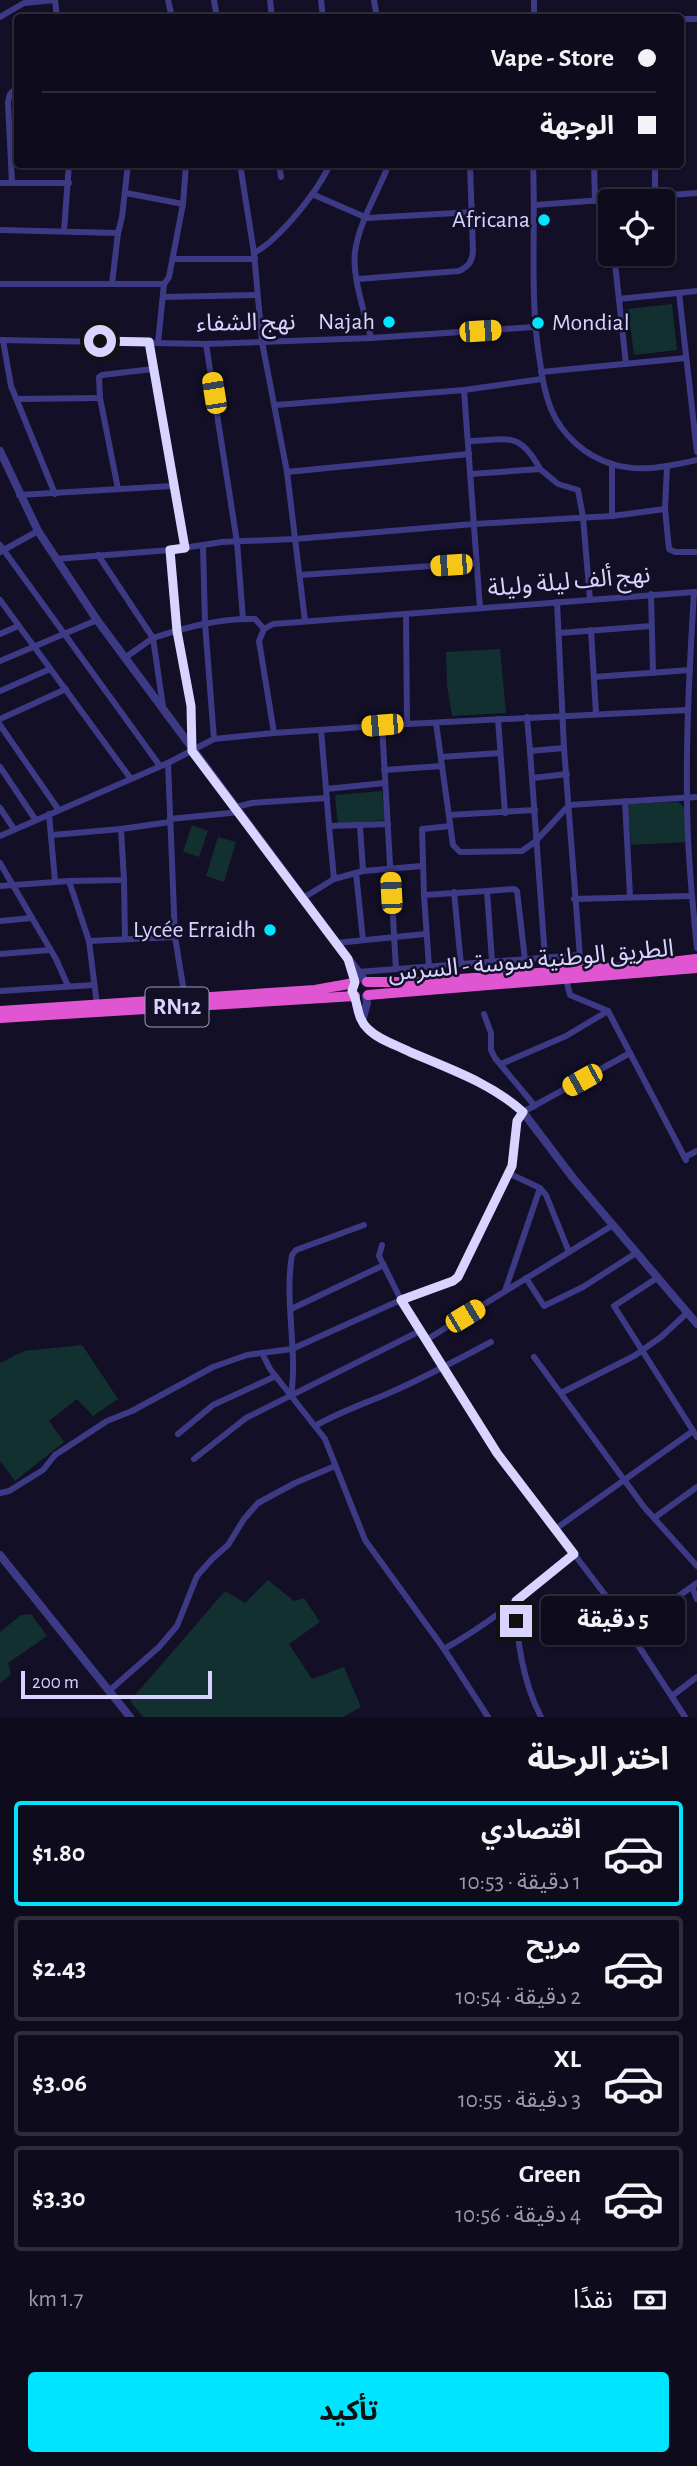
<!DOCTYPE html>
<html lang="ar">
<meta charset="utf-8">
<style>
body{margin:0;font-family:"Alegreya Sans","Noto Sans Arabic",sans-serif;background:#171425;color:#f1f3f6;direction:rtl;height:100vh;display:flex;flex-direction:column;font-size:26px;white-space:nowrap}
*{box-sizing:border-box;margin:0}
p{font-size:23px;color:#9b9ba3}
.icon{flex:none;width:38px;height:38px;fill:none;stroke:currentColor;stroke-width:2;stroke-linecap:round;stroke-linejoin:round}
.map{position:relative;height:1717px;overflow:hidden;direction:ltr}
.side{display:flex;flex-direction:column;background:#0e0b1c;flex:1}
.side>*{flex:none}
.guide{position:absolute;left:14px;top:14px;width:670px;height:154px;border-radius:7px;box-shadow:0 2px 5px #0004,0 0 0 2px #2e2b3b;direction:rtl;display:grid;align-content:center;height:154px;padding:0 28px;background:#0e0b1c}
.buttons{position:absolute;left:598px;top:189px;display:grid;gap:14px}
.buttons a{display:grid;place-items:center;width:77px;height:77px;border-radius:7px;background:#0e0b1c;box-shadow:0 2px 5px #0004,0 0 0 2px #2e2b3b;font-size:35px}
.scale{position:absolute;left:21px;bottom:18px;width:191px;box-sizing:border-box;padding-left:7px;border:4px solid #d9d4ff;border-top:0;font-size:19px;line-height:24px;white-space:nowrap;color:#d9d4ff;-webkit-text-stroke:5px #130f26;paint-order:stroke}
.end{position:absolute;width:32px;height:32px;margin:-16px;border:9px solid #d9d4ff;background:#111;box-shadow:0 0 0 4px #111}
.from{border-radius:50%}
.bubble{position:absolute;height:49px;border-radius:7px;background:#0e0b1c;box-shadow:0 2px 5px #0004,0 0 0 2px #2e2b3b;font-size:23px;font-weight:700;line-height:49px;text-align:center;direction:rtl}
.car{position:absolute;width:21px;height:42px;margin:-21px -10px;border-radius:9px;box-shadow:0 0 5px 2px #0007;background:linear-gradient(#f5c518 24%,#345 0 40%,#f5c518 0 76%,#345 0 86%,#f5c518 0)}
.guide b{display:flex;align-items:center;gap:24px;height:66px;font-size:26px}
.guide b+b{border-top:2px solid #2e2b3b}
.guide i{width:18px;height:18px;background:#f1f3f6}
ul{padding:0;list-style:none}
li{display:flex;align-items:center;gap:21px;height:105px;margin:0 14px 10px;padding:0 14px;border:4px solid #2e2b3b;border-radius:7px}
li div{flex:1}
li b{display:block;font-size:26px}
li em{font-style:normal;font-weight:700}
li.selected{border-color:#00e5ff}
li>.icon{width:63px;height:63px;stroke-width:1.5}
h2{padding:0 28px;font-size:32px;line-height:84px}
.pay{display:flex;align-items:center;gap:18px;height:77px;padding:0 28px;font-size:26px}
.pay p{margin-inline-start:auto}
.button{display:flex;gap:14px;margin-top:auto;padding:14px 28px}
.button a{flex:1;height:80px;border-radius:7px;background:#00e5ff;color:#111;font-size:28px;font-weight:700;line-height:80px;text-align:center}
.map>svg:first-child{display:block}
</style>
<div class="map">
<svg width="697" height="1717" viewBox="0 0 697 1717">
<rect width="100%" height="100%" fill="#130f26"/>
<g fill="#12302f">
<polygon points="672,304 677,350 634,355 628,309"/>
<polygon points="500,649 506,713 452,716 447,685 446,652"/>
<polygon points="382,791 385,820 338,824 335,795"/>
<polygon points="678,802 685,808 685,842 631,845 628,804"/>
<polygon points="192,825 208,831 199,857 183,852"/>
<polygon points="218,837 236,842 224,882 206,876"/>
<polygon points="82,1345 118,1399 93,1416 77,1399 49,1421 64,1442 15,1481 0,1461 0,1363 24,1351"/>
<polygon points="268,1580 294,1601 304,1598 320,1622 289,1644 312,1679 344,1667 361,1707 343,1717 143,1717 130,1701 225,1591 245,1603"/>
<polygon points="31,1614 47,1636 8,1663 11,1674 0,1683 0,1632 21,1615"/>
</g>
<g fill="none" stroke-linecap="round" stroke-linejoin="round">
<g stroke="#3d3a85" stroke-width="6">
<polyline points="55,0 57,18"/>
<polyline points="168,0 172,18"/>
<polyline points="214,0 217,18"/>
<polyline points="270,0 272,18"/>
<polyline points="321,0 323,18"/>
<polyline points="374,0 377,18"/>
<polyline points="0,17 24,3 55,0"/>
<polyline points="429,18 457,18"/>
<polyline points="534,18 534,0"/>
<polyline points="681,19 697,19"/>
<polyline points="240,164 254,253 262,342 287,472 305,621"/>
<polyline points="279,164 281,177"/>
<polyline points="468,164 479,164"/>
<path d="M533,164C536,230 529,297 540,362C542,378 545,394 551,409C562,435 585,456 612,464C640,473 670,466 697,460"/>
<polyline points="594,164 595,201"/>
<polyline points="655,164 655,196"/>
<polyline points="0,183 69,183"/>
<polyline points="12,183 8,102 10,94 18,86"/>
<polyline points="126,193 183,204"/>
<polyline points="312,194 367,218 474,212"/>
<polyline points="607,200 611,228"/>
<polyline points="535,205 697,193"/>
<polyline points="0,230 118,233 122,217 128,164"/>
<polyline points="64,231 69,164"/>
<path d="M254,253C280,239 318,191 330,164"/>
<polyline points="614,254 626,364"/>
<polyline points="173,259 255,259"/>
<path d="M358,279L459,271C469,266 472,262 473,251L470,166"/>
<polyline points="0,284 164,284 169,277 183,204 186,164"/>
<polyline points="112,284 118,233"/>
<polyline points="679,293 697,452"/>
<polyline points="163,297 257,295"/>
<polyline points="619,299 697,291"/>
<path d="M371,338C365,314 352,277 355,252C359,222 378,192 389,164"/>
<polyline points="0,340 206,344 371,338 534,327"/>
<polyline points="3,340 11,386 55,494"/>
<polyline points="149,342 185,548"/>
<polyline points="158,343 164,284"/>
<polyline points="206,344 237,542 243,619"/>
<polyline points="541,372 686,358"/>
<polyline points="464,390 480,608"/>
<polyline points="17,399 100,398"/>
<polyline points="276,405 464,390 542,379"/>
<path d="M468,441C507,440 519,430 540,469"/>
<polyline points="667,467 665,509 669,549 675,552 697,552"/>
<polyline points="287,472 469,454"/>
<polyline points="471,474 540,469 558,484 578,490 583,517 590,600"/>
<polyline points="118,489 100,398 99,377 102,375 153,369"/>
<polyline points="19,495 172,486"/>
<polyline points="612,516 612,464"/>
<polyline points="0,545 160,766"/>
<polyline points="203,545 205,623 214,739"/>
<polyline points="170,550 177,630 191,706 192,749"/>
<polyline points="0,552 38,531"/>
<polyline points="98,555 153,638 126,657"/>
<polyline points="56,559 170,550 222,542 295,539 474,524 612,516 665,509"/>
<polyline points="300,575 476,563"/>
<path d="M696,592H694C690,660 686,729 687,797C687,847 692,898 697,948"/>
<polyline points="651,594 653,673"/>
<polyline points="0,600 131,779"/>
<polyline points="557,602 564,748 581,970"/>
<polyline points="406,614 407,724"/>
<polyline points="591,630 596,714"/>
<polyline points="560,633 651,626"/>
<polyline points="0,634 18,626"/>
<polyline points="0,661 97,620"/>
<polyline points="594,677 690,670"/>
<polyline points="0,691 50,669"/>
<path d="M163,707L153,638C187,627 220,618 255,619L264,629"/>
<polyline points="527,717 530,751"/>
<polyline points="0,719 66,689"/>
<polyline points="498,719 505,813"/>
<polyline points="436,723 453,845 460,852 522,851 536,841 569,805 697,797"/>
<polyline points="0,725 58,809"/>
<polyline points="382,725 396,969"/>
<polyline points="321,730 326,789"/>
<polyline points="274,733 407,724 688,710"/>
<polyline points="441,757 500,753"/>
<polyline points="168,763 175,937 185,998"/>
<polyline points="0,767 35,819"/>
<polyline points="384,770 442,766"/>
<polyline points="533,778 567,774"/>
<polyline points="385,783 326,789 329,826 388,824"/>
<polyline points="625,801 630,896"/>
<polyline points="236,807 252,803 327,798"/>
<polyline points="0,808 14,829"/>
<polyline points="49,814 55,881"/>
<polyline points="449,815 535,810"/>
<polyline points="170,819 240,812"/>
<polyline points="329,826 334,879"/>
<polyline points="360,826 363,871"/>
<polyline points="52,835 121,829"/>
<polyline points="0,836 168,763 214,739 274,733 259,641 264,629 273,624 694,592"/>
<polyline points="0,863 56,959 68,986"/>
<polyline points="356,873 363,940"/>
<polyline points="124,880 125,939"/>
<polyline points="69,881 124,880 121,829 170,822"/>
<polyline points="0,886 69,881 89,941 97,1005"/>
<polyline points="487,891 514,889 517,891 525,960"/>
<polyline points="454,892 461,964"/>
<polyline points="424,895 422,829 450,826"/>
<polyline points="303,898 334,879 363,871 422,866"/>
<polyline points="574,899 691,896"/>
<polyline points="0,921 32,918"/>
<polyline points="89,941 175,937"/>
<polyline points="336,943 425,934"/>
<polyline points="0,954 50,950"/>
<polyline points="545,958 530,751 564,748"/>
<polyline points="429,967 424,895 487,891 492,961"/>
<polyline points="358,972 579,955"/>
<polyline points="566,979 570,995 608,1011 686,1160"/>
<polyline points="0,991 94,985"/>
<polyline points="484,1014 491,1033 491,1050 495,1058 535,1106"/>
<polyline points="501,1064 566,1036 608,1011"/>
<polyline points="685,1157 697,1151"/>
<polyline points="508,1173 540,1188 546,1195 569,1252"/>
<path d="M382,1245L379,1256L401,1300L497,1453L574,1554C532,1588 491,1623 444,1649L488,1717"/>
<polyline points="526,1278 544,1306 583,1287 636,1253"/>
<polyline points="657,1278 614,1306 697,1437"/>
<polyline points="505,1291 540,1188"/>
<polyline points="291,1309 384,1265"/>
<polyline points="426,1340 613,1225"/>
<polyline points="262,1353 270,1369 325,1439 365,1540 444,1649"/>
<polyline points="534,1357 644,1507 697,1566"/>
<polyline points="561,1393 634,1356 661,1337 687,1313"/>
<path d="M291,1396C298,1350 284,1301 292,1255L296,1250L364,1225"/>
<path d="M315,1426C339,1412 364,1404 389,1393C424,1378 457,1360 491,1342"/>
<polyline points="178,1434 213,1405 276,1376"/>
<polyline points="194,1459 246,1418 420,1331"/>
<polyline points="0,1493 9,1491 43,1470 55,1455 107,1421 132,1411 213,1367 247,1355 292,1349 394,1303 453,1281 458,1277 512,1166 517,1121 523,1112 630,1053"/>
<polyline points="654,1518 697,1487"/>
<polyline points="554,1530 693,1431"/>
<polyline points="574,1554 606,1596 685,1717"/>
<polyline points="692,1587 697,1599"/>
<path d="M516,1601C516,1639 523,1682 541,1717"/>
<polyline points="619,1616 666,1605 697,1583"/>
<polyline points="109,1691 159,1647 177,1626 197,1576 212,1559 228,1545 244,1519 258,1503 295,1483 335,1466"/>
<polyline points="672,1696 697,1677"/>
</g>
<g stroke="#3d3a85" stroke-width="8">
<polyline points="0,451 38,531 97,620 365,981"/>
<path d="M356,996C355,1014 363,1025 376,1036L482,1084L512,1102L523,1112L573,1178L697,1324"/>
<polyline points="362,1021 367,1003 366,996"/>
<polyline points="0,1555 130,1717"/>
</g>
<g stroke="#e055d1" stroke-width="10">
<polyline points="367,982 419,982 645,965 696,959"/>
<polyline points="368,995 697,968"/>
<polyline points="0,1011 315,990 354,983"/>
<polyline points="0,1018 355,996"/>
</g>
</g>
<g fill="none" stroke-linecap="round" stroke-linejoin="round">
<path stroke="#d9d4ff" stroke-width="9" d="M100,341L149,342L185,548L170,550L177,631L191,706L192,751L348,959L355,982L352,991C359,1003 356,1018 368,1029C379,1040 396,1045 410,1052C450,1069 491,1083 523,1112L517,1121L512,1166L458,1277L453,1281L401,1300L497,1453L574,1554L516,1601V1621"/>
</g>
<g fill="#00e5ff" stroke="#130f26" stroke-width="2.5">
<circle cx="544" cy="220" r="7"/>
<circle cx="389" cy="322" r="7"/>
<circle cx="538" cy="323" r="7"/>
<circle cx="270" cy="930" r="7"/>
</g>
<g text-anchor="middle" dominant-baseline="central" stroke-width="5" stroke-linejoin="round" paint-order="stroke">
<rect fill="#130f26" stroke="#9e99be" stroke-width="2" x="145.5" y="987.5" width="63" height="39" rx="5"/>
<g font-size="23" font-weight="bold" fill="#d9d4ff">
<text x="177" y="1007">RN12</text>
</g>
<g font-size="24" fill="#d9d4ff" stroke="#130f26" text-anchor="end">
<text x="530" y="220">Africana</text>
<text x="375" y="322">Najah</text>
<text x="552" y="323" text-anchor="start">Mondial</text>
<text x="256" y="930">Lycée Erraidh</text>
</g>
<g font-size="24" fill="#d9d4ff" stroke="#130f26">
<text transform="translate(246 323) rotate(-1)">نهج الشفاء</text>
<text transform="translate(569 582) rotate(-5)">نهج ألف ليلة وليلة</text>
<text transform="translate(531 961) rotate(-5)">الطريق الوطنية سوسة - السرس</text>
</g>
</g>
</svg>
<div class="buttons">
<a><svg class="icon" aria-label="locate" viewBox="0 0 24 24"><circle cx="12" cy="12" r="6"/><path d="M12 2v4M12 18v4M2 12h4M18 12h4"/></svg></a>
</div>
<div class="scale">200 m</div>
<i class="end from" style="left:100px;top:341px"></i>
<i class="end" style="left:516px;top:1621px"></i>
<div class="bubble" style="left:541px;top:1596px;width:144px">5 دقيقة</div>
<i class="car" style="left:480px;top:331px;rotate:86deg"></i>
<i class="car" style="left:214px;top:393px;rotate:351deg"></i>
<i class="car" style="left:451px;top:565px;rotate:266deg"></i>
<i class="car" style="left:382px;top:725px;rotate:265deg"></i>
<i class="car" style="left:391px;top:893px;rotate:357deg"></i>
<i class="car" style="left:582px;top:1080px;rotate:241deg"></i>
<i class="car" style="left:465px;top:1316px;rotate:59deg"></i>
<div class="guide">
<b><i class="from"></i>Vape - Store</b>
<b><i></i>الوجهة</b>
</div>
</div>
<section class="side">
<h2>اختر الرحلة</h2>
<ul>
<li class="selected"><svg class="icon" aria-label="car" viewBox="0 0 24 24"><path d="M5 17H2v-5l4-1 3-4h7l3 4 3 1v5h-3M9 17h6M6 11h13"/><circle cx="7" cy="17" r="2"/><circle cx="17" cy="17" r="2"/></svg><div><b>اقتصادي</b><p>1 دقيقة · 10:53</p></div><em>$1.80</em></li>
<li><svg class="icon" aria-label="car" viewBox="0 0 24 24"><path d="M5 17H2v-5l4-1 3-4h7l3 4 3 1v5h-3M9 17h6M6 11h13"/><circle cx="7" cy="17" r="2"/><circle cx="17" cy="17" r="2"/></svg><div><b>مريح</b><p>2 دقيقة · 10:54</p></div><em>$2.43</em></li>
<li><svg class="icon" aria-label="car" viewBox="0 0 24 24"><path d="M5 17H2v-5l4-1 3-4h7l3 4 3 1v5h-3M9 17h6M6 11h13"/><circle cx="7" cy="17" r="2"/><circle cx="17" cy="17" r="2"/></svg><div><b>XL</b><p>3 دقيقة · 10:55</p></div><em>$3.06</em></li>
<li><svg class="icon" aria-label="car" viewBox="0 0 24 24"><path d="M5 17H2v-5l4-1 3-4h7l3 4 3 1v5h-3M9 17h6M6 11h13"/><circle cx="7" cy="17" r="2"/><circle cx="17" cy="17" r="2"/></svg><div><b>Green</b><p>4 دقيقة · 10:56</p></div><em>$3.30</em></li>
</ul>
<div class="pay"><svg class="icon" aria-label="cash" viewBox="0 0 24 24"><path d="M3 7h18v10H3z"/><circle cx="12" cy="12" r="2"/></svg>نقدًا<p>1.7 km</p></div>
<div class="button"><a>تأكيد</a></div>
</section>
